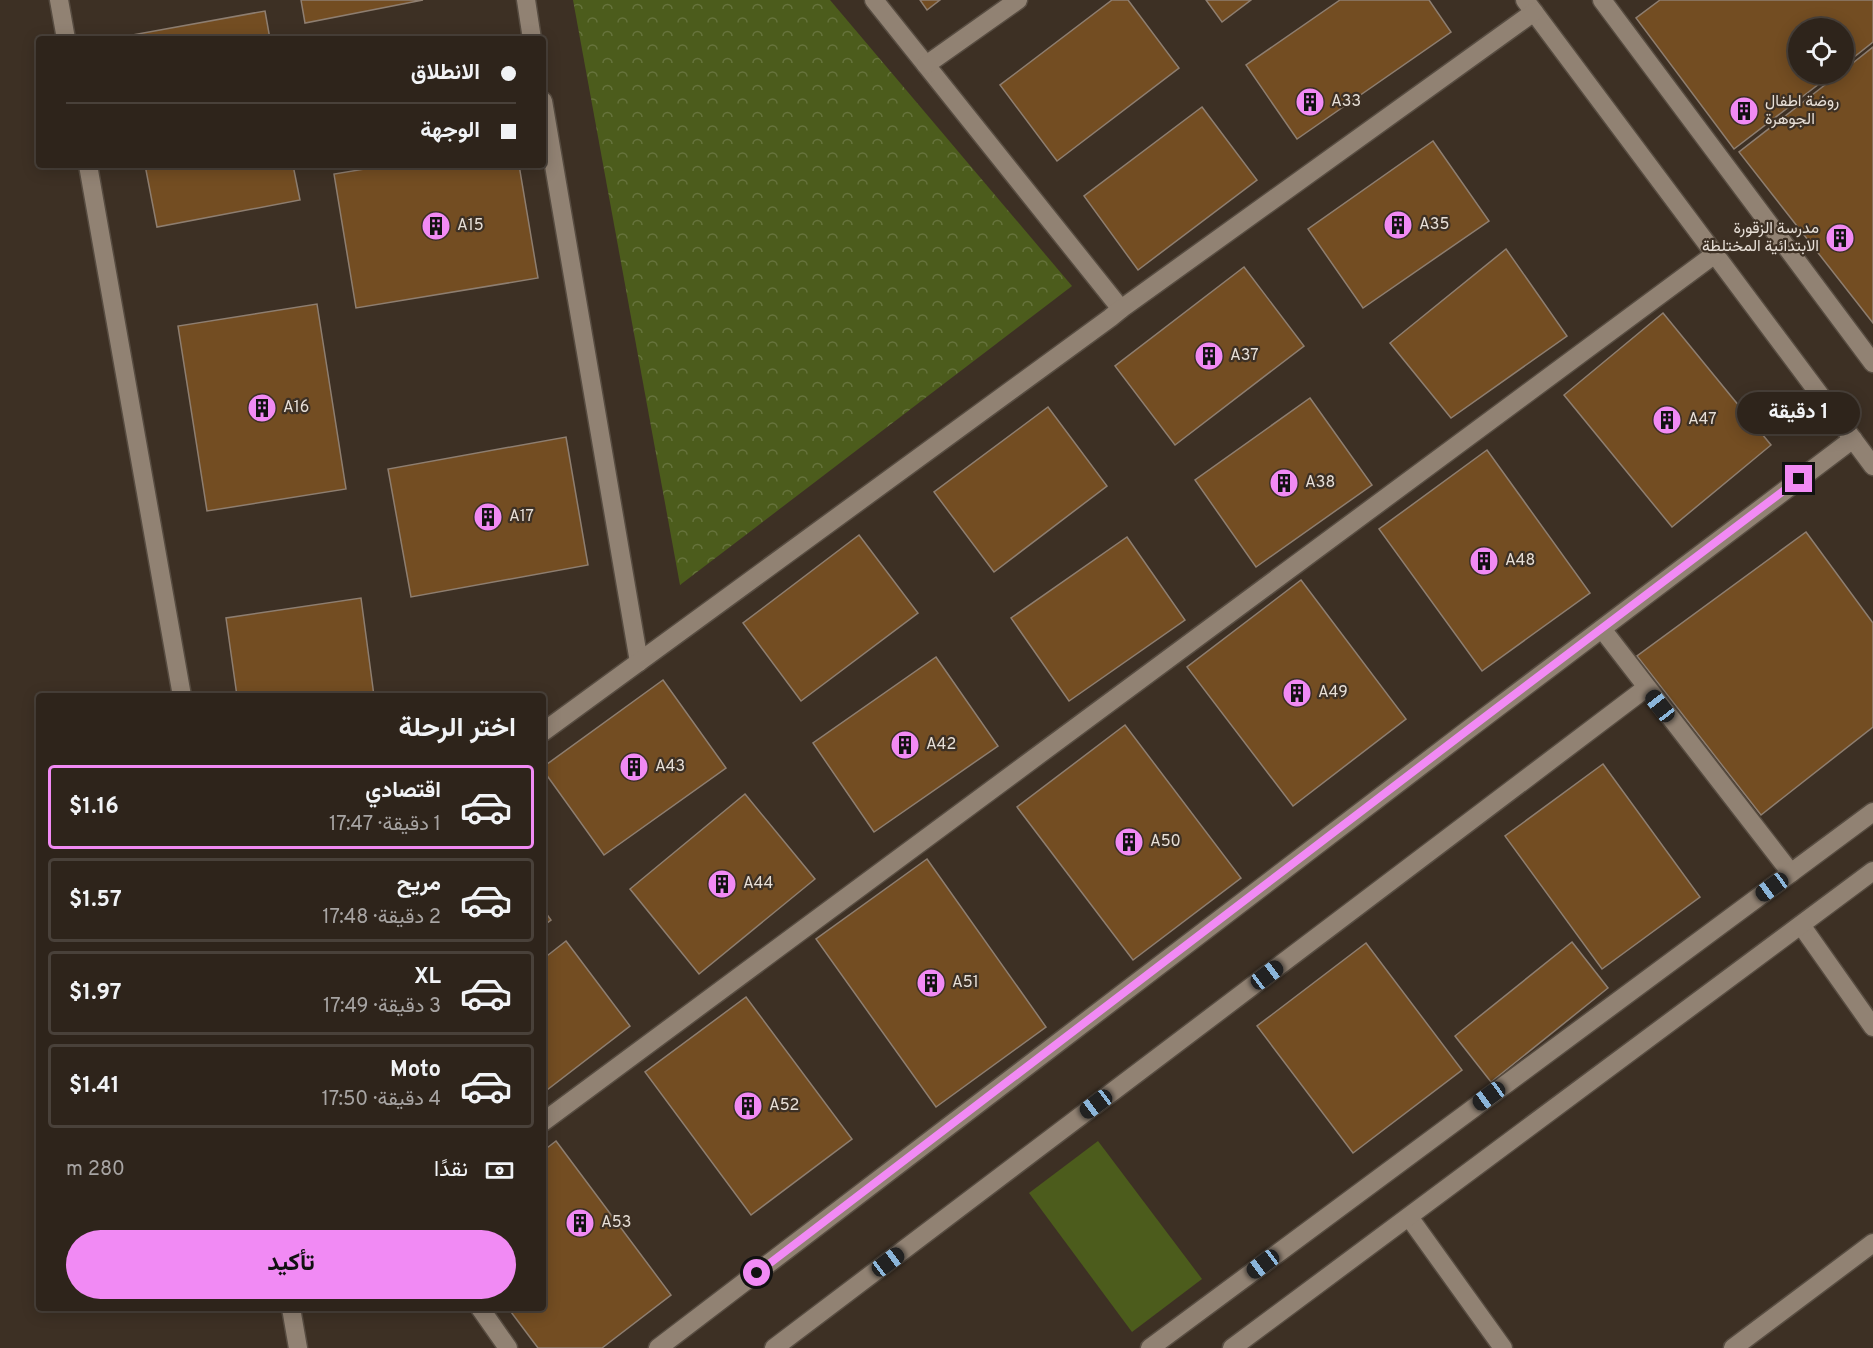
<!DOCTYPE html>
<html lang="ar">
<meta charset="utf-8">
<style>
body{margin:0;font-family:Overpass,Vazirmatn,sans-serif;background:#3a3028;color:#f1f3f6;direction:rtl;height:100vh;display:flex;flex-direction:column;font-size:22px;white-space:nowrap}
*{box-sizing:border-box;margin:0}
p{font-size:20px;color:#a7a4a3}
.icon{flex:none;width:33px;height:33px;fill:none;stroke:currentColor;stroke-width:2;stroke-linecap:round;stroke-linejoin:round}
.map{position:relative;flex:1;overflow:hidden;direction:ltr}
.panel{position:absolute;left:36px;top:693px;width:510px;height:618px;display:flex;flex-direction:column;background:#2e241b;border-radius:6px;box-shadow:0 3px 15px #0003,0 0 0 2px #49413a;direction:rtl}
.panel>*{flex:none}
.top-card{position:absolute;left:36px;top:36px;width:510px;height:132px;border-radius:6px;box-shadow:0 3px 15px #0003,0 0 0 2px #49413a;direction:rtl;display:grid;align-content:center;height:132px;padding:0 30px;background:#2e241b}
.controls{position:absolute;left:1788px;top:18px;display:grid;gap:12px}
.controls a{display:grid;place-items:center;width:66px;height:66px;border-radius:50%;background:#2e241b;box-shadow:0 3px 15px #0003,0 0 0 2px #49413a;font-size:30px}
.end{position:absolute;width:27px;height:27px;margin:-14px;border:8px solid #f18af4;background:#111;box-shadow:0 0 0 3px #111}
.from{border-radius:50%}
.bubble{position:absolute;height:42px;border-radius:21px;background:#2e241b;box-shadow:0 3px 15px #0003,0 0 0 2px #49413a;font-size:20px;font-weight:700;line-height:42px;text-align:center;direction:rtl}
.car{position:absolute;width:18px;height:36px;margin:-18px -9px;border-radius:8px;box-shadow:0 0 4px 2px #0007;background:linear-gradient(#222 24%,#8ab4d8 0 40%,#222 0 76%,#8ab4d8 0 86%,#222 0)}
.top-card b{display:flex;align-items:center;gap:21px;height:57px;font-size:22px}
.top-card b+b{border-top:2px solid #49413a}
.top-card i{width:15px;height:15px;background:#f1f3f6}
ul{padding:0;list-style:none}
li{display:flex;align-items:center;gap:18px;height:84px;margin:0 12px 9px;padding:0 18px;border:3px solid #49413a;border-radius:6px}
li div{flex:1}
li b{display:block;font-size:22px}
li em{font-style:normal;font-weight:700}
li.active{border-color:#f18af4}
li>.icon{width:54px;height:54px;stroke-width:1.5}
h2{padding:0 30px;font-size:27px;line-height:72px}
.pay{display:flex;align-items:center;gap:15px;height:66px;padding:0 30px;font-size:22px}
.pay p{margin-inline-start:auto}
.action{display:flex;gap:12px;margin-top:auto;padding:12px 30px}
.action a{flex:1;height:69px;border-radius:36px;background:#f18af4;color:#111;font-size:24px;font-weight:700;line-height:69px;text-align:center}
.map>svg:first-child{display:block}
</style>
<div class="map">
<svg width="1873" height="1348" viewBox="0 0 1873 1348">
<defs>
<pattern id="forest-crowns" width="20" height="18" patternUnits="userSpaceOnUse" patternTransform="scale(1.5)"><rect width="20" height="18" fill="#4c5c1c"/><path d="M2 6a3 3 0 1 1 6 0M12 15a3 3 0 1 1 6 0" fill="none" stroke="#66733c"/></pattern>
</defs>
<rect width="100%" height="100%" fill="#3d3024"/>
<polygon fill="url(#forest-crowns)" points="573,0 830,0 1072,286 680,585"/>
<polygon fill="#4c5c1c" points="1098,1141 1202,1279 1132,1332 1029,1193"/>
<g fill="#734d22" stroke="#8e7e70" stroke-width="1.5">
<polygon points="301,0 423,0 305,23"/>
<polygon points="920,0 940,0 927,10"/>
<polygon points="1112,0 1128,0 1179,68 1057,161 1000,85"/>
<polygon points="1206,0 1251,0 1222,22"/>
<polygon points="1340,0 1429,0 1451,32 1297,139 1246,65"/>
<polygon points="1660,0 1873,0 1873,42 1844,65 1844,28 1798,28 1798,74 1832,74 1734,149 1636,18"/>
<polygon points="265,11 270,39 122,39 121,37"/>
<polygon points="1873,47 1873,323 1739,152 1839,74 1844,74 1844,70"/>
<polygon points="1202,107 1257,180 1138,270 1084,196"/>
<polygon points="1433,141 1489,221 1363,308 1308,229"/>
<polygon points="145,165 293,165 300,200 157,227"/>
<polygon points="389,165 519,165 538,278 356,308 334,174"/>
<polygon points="1506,249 1567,336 1451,418 1390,343"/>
<polygon points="1244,267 1304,346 1175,445 1115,366"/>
<polygon points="317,304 346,489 207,511 178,326"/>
<polygon points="1663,313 1771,445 1672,527 1564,395"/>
<polygon points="1310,398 1372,485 1256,567 1195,480"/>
<polygon points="1048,407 1107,486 994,572 934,492"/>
<polygon points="566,437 588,565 411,597 388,469"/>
<polygon points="1487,450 1590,593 1482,671 1379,529"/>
<polygon points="1806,532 1873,623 1873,727 1761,815 1637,656"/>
<polygon points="859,535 918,613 801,701 743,623"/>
<polygon points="1127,537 1185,620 1069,701 1011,618"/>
<polygon points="1301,580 1406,719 1293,806 1187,667"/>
<polygon points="361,598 374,696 237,696 226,618"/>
<polygon points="936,657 998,746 874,832 813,743"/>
<polygon points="663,680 726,768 604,855 543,770 543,767"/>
<polygon points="1125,725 1241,878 1133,960 1017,807"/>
<polygon points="1603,764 1700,897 1602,969 1505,836"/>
<polygon points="745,794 815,879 699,974 630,889"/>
<polygon points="927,859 1046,1027 936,1107 816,939"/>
<polygon points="543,909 551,920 543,926"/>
<polygon points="566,941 630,1026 543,1093 543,959"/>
<polygon points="1572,942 1608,988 1491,1082 1455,1036"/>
<polygon points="1366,943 1462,1070 1353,1153 1257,1026"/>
<polygon points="746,997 852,1139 751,1215 645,1072"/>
<polygon points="556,1141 671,1295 602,1348 538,1348 508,1308 543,1308 543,1151"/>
</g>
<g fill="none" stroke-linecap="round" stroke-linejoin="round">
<g stroke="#574c41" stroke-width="21">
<g id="street">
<polyline points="59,0 66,39"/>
<polyline points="526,0 532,39"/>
<polyline points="874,0 1121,309"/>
<polyline points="1525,0 1873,466"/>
<polyline points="1602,0 1873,363"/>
<polyline points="926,65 1018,0"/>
<polyline points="543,101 639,662"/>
<polyline points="88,165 182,696"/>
<polyline points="1602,629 1791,873"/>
<polyline points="543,732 1110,318 1121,309 1534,12"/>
<polyline points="1801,925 1873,1027"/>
<polyline points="543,1122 1715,254"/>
<polyline points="1409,1217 1503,1348"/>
<polyline points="291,1308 298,1348"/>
<polyline points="480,1308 508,1348"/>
<polyline points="658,1348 1469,729 1853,439"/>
<polyline points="774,1348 1646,688"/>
<polyline points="1150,1348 1873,812"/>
<polyline points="1232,1348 1873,871"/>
<polyline points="1733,1348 1873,1243"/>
</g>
</g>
<use href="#street" stroke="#918273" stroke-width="18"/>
</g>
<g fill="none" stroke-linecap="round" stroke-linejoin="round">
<polyline stroke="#f18af4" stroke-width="8" points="757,1273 1469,729 1799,479"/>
</g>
<defs>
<g id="building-disc" transform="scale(1.5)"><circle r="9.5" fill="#f18af4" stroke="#3d3024"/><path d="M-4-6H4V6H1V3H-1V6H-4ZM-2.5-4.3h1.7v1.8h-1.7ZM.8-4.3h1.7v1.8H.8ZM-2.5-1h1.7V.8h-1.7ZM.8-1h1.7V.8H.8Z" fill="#111"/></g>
</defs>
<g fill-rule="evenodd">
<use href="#building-disc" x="1310" y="102"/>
<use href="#building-disc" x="1744" y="111"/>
<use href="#building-disc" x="1398" y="225"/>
<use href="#building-disc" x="436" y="226"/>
<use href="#building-disc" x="1840" y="238"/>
<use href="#building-disc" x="1209" y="356"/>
<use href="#building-disc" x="262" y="408"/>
<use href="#building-disc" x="1667" y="420"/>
<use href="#building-disc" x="1284" y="483"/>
<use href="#building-disc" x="488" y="517"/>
<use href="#building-disc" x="1484" y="561"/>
<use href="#building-disc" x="1297" y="693"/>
<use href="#building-disc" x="905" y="745"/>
<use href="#building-disc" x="634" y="767"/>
<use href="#building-disc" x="1129" y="842"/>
<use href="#building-disc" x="722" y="884"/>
<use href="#building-disc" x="931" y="983"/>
<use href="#building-disc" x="748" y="1106"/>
<use href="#building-disc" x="580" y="1223"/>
</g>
<g text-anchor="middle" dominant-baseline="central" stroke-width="4.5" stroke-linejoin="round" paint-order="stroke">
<g font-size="16" fill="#e7dfd7" stroke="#3d3024" text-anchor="start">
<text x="1331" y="102">A33</text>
<text x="1765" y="102">روضة اطفال<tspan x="1765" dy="18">الجوهرة</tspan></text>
<text x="1419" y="225">A35</text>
<text x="457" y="226">A15</text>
<text x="1819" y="229" text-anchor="end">مدرسة الزقورة<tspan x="1819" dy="18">الابتدائية المختلطة</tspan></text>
<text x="1230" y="356">A37</text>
<text x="283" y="408">A16</text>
<text x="1688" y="420">A47</text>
<text x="1305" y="483">A38</text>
<text x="509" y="517">A17</text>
<text x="1505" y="561">A48</text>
<text x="1318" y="693">A49</text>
<text x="926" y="745">A42</text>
<text x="655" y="767">A43</text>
<text x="1150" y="842">A50</text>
<text x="743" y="884">A44</text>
<text x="952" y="983">A51</text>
<text x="769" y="1106">A52</text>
<text x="601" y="1223">A53</text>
</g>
</g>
</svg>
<div class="controls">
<a><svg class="icon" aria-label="locate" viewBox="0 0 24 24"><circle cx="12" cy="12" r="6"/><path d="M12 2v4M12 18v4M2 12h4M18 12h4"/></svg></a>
</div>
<i class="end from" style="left:757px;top:1273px"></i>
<i class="end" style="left:1799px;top:479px"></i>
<div class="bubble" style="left:1737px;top:392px;width:123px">1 دقيقة</div>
<i class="car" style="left:1660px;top:706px;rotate:322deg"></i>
<i class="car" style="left:1772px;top:887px;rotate:234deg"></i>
<i class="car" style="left:1267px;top:975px;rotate:53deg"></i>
<i class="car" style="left:1489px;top:1096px;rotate:234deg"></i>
<i class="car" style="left:1096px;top:1104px;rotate:233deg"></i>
<i class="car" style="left:888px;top:1262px;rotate:53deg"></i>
<i class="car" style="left:1263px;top:1264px;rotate:233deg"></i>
<div class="top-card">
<b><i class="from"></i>الانطلاق</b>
<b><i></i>الوجهة</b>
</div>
<section class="panel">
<h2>اختر الرحلة</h2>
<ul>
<li class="active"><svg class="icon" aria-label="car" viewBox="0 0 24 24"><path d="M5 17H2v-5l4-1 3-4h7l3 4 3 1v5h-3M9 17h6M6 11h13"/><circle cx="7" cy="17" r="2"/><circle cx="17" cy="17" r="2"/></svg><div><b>اقتصادي</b><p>1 دقيقة · 17:47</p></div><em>$1.16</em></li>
<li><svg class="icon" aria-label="car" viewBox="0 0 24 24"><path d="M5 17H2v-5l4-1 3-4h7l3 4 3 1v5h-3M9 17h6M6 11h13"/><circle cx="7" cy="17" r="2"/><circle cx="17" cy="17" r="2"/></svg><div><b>مريح</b><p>2 دقيقة · 17:48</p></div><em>$1.57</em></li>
<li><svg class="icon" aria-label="car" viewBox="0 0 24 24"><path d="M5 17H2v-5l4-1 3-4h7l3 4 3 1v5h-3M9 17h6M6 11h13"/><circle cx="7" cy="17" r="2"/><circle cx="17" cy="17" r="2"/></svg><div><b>XL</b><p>3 دقيقة · 17:49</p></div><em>$1.97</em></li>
<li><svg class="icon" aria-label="car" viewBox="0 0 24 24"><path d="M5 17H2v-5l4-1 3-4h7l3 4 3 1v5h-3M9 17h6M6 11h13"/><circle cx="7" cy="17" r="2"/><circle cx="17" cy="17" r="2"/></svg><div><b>Moto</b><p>4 دقيقة · 17:50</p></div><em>$1.41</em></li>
</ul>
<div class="pay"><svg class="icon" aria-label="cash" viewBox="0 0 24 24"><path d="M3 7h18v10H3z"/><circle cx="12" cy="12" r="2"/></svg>نقدًا<p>280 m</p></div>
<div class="action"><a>تأكيد</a></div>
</section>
</div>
